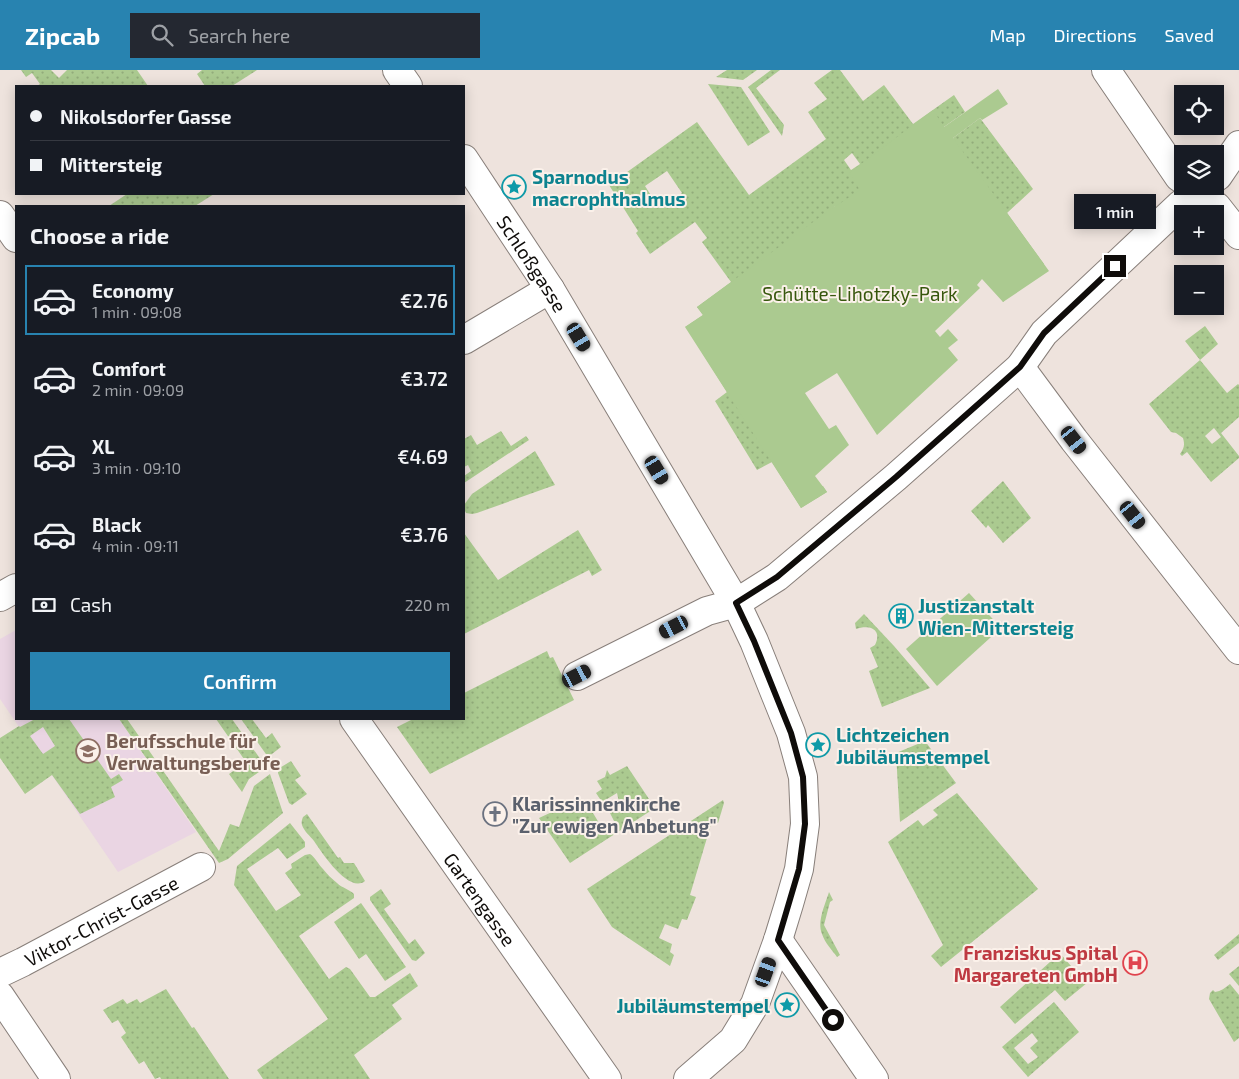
<!DOCTYPE html>
<meta charset="utf-8">
<style>
body{margin:0;font-family:"Exo 2",sans-serif;background:#242831;color:#f1f3f6;height:100vh;display:flex;flex-direction:column;font-size:19px;white-space:nowrap}
*{box-sizing:border-box;margin:0}
p{font-size:16px;color:#9ea1a6}
.icon{flex:none;width:28px;height:28px;fill:none;stroke:currentColor;stroke-width:2;stroke-linecap:round;stroke-linejoin:round}
.map{position:relative;flex:1;overflow:hidden}
.sheet{position:absolute;left:15px;top:135px;width:450px;height:515px;display:flex;flex-direction:column;background:#171b24;border-radius:0px;box-shadow:0 2px 12px #0003}
.sheet>*{flex:none}
.guide{position:absolute;left:15px;top:15px;width:450px;height:110px;border-radius:0px;box-shadow:0 2px 12px #0003;display:grid;align-content:center;height:110px;padding:0 15px;background:#171b24}
.buttons{position:absolute;left:1174px;top:15px;display:grid;gap:10px}
.buttons a{display:grid;place-items:center;width:50px;height:50px;border-radius:0px;background:#171b24;box-shadow:0 2px 12px #0003;font-size:25px}
.end{position:absolute;width:22px;height:22px;margin:-11px;border:6px solid #0f0c0a;background:#fff;box-shadow:0 0 0 2px #fff}
.from{border-radius:50%}
.bubble{position:absolute;height:35px;border-radius:0px;background:#171b24;box-shadow:0 2px 12px #0003;font-size:16px;font-weight:600;line-height:35px;text-align:center}
.car{position:absolute;width:15px;height:30px;margin:-15px -8px;border-radius:6px;box-shadow:0 0 4px 1px #0007;background:linear-gradient(#222 24%,#8ab4d8 0 40%,#222 0 76%,#8ab4d8 0 86%,#222 0)}
.guide b{display:flex;align-items:center;gap:18px;height:48px;font-size:19px}
.guide b+b{border-top:1px solid #363941}
.guide i{width:12px;height:12px;background:#f1f3f6}
ul{padding:0;list-style:none}
li{display:flex;align-items:center;gap:15px;height:70px;margin:0 10px 8px;padding:0 5px;border:2px solid transparent;border-radius:0px}
li div{flex:1}
li b{display:block;font-size:19px}
li em{font-style:normal;font-weight:600}
li.current{border-color:#2883b0}
li>.icon{width:45px;height:45px;stroke-width:1.5}
h2{padding:0 15px;font-size:22px;line-height:60px}
.pay{display:flex;align-items:center;gap:12px;height:55px;padding:0 15px;font-size:19px}
.pay p{margin-inline-start:auto}
.action{display:flex;gap:10px;margin-top:auto;padding:10px 15px}
.action a{flex:1;height:58px;border-radius:0px;background:#2883b0;color:#fff;font-size:20px;font-weight:600;line-height:58px;text-align:center}
header{display:flex;align-items:center;gap:30px;box-sizing:border-box;height:70px;padding:0 25px;background:#2883b0;color:#fff}
header strong{font-size:24px}
nav{display:flex;gap:28px;margin-inline-start:auto;font-size:18px}
.search{width:350px;height:45px;background:#242831;display:flex;align-items:center;gap:12px;box-sizing:border-box;padding:0 18px;border-radius:0px;color:#9ea1a6;font-size:19px}
.map>svg:first-child{display:block}
</style>
<header>
<strong>Zipcab</strong>
<div class="search"><svg class="icon" aria-label="search" viewBox="0 0 24 24"><circle cx="10" cy="10" r="6"/><path d="M15 15l6 6"/></svg>Search here</div>
<nav><a>Map</a><a>Directions</a><a>Saved</a></nav>
</header>
<div class="map">
<svg width="1239" height="1009" viewBox="0 0 1239 1009">
<defs>
<pattern id="grass-dots" width="8" height="8" patternUnits="userSpaceOnUse" patternTransform="scale(1.25)"><rect width="8" height="8" fill="#abca90"/><path d="M2 2h.1M6 6h.1" fill="none" stroke="#92ac7b" stroke-width="1.8" stroke-linecap="round"/></pattern>
</defs>
<rect width="100%" height="100%" fill="#eee3dd"/>
<polygon fill="#ead5e3" points="16,560 16,649 119,649 196,762 118,802 0,629 0,569"/>
<g fill="url(#grass-dots)" fill-rule="evenodd">
<polygon points="21,0 51,0 59,8 67,0 137,0 148,16 37,16 40,14 32,3 26,7"/>
<polygon points="202,0 257,0 232,16 205,16 197,4"/>
<polygon points="727,0 757,0 743,10 716,7"/>
<polygon points="771,0 780,0 756,18 784,55 782,66 748,17"/>
<path d="M832,0H840L863,31L884,15L913,54L954,25L965,42L927,69L849,156L835,136L826,162L692,257H685L703,245L697,237L731,212L702,172L707,168L695,152L650,184L636,163L638,161L609,115L697,52L749,125L826,69L808,42L827,29L814,13ZM852,83L860,94L851,100L844,90ZM667,101L682,123L659,138L645,116Z"/>
<polygon points="708,14 741,17 770,62 748,76"/>
<polygon points="980,48 1033,119 1007,143 1044,194 1003,232 953,68"/>
<polygon points="127,124 214,124 195,136 109,136"/>
<path d="M1205,256L1218,274L1200,290L1227,323L1238,314L1239,315V347L1221,363L1239,386V388L1211,412L1187,382L1182,386L1180,384C1184,378 1185,375 1183,368L1176,363L1171,362L1149,334L1200,290L1185,271ZM1214,358L1221,367L1212,374L1205,366Z"/>
<polygon points="699,264 822,416 823,416 827,422 801,438 772,392 757,400 715,331 727,322 693,268"/>
<polygon points="501,361 511,376 526,366 529,370 464,413 464,406 471,401 468,395 464,397 464,369 471,365 477,375"/>
<polygon points="535,381 555,415 477,443 472,444 466,443 464,439 464,435 472,424"/>
<polygon points="1003,411 1031,448 1003,473 988,455 986,458 971,441"/>
<polygon points="578,460 602,500 592,506 589,500 464,564 464,463 498,510"/>
<path d="M864,544L894,576L930,618L882,637L869,601L878,597L870,578L875,575C883,559 869,554 856,559L855,553Z"/>
<polygon points="547,581 550,588 553,587 574,630 430,704 397,657 413,649 464,649 464,623"/>
<path d="M35,649H69L111,709L119,704L123,710L111,717L115,727L80,744L52,705L25,724L0,688V668L19,656L20,657ZM43,657L55,676L43,684L30,666Z"/>
<polygon points="119,649 127,649 219,781 230,754 239,757 254,716 270,704 283,743 228,789 219,793"/>
<polygon points="216,649 232,649 266,697 249,709 242,722 229,704 246,692"/>
<polygon points="241,649 252,649 266,668 272,663 281,677 268,687"/>
<polygon points="925,671 956,713 900,752 896,683"/>
<polygon points="291,691 301,706 295,710 307,724 292,735 289,733 278,703 278,699"/>
<polygon points="627,696 655,738 570,793 539,748 580,729 585,730 587,733 602,758 615,753 610,743 620,737 617,723 602,732 596,723 602,719 597,711 605,707 607,700 610,705"/>
<polygon points="957,723 1038,819 941,897 931,886 943,875 888,772 918,750 923,756 938,745 933,740"/>
<polygon points="723,730 724,733 718,753 712,751 690,825 696,827 687,850 682,849 678,859 665,854 659,868 672,874 670,882 674,885 670,896 612,857 587,819"/>
<path d="M307,744L338,788L340,787L344,793H354L365,811C349,824 322,783 314,771C310,766 304,761 302,755C301,752 302,750 303,747Z"/>
<path d="M290,753L305,772V777L287,789L278,778L247,799L276,841L301,825L285,803L292,798L291,794L305,785L310,784C315,787 318,794 323,799C327,804 332,809 337,813C342,818 349,819 354,824V828L299,866L329,909L346,897L350,899L370,927H375L410,903L418,916L392,935L402,949L354,985L370,1009H263L257,1000L328,949L234,815L237,796Z"/>
<polygon points="381,819 391,834 384,839 409,874 415,869 425,883 416,891 412,890 370,830 370,827"/>
<path d="M829,822L833,830L830,832L824,855L840,885L837,887C832,880 825,873 822,864C817,851 825,835 829,822Z"/>
<polygon points="361,833 406,897 385,911 366,884 359,889 334,852"/>
<polygon points="1239,864 1239,873 1218,890 1214,885"/>
<polygon points="1060,883 1082,909 1090,904 1093,908 1065,931 1055,920 1015,954 1000,937"/>
<polygon points="1239,896 1239,916 1229,904"/>
<path d="M1230,914L1239,925V968L1234,972L1209,929L1210,923L1213,920L1215,922C1221,921 1225,918 1230,914Z"/>
<polygon points="166,919 192,958 194,957 229,1009 161,1009 160,1007 155,1009 144,991 139,994 121,967 126,963 118,950 112,953 103,940 123,929 127,934 137,929 140,933"/>
<path d="M1054,932L1079,962L1028,1007L1002,977ZM1032,963L1038,971L1030,978L1038,987L1028,994L1014,978Z"/>
</g>
<g fill="#abca90">
<polygon points="998,19 1008,34 982,50 980,48 953,68 1049,201 1003,232 982,209 977,215 980,218 935,261 940,267 948,259 958,270 948,278 958,290 877,365 837,303 805,323 829,359 836,355 849,375 815,406 827,422 801,438 685,257 703,245 697,237 835,136 836,136 860,120 849,103 933,40 944,57"/>
<polygon points="969,523 1001,558 937,616 906,579"/>
</g>
<g fill="none" stroke-linecap="round" stroke-linejoin="round">
<g stroke="#887f7a" stroke-width="30">
<g id="minor">
<polyline points="397,0 408,16"/>
<polyline points="1106,0 1179,107 1182,109"/>
<path id="s1" d="M464,89L550,219L736,533L754,571L791,663L803,707L805,754L799,799L789,834L778,870L755,934L733,970L688,1009"/>
<polyline points="1215,108 1218,106 1239,75"/>
<polyline points="1191,116 1217,137 1239,165"/>
<polyline points="0,145 16,168"/>
<polyline points="464,270 550,219"/>
<polyline points="1020,297 1074,370 1239,580"/>
<polyline points="0,527 16,518"/>
<polyline points="577,606 707,541 736,533 777,507 896,407 1020,297 1044,263 1180,135 1205,116"/>
<path id="s2" d="M354,649L607,1009"/>
<polyline points="778,870 874,1009"/>
<path id="s3" d="M0,903L23,892L201,797"/>
<polyline points="0,926 56,1009"/>
</g>
</g>
<use href="#minor" stroke="#fff" stroke-width="28"/>
</g>
<g fill="none" stroke-linecap="round" stroke-linejoin="round">
<polyline stroke="#0f0c0a" stroke-width="6" points="833,950 778,870 799,799 805,754 803,707 791,663 754,571 736,533 777,507 896,407 993,321 1020,297 1044,263 1115,196"/>
</g>
<defs>
<g id="sight-ring" transform="scale(1.25)"><circle r="9.5" fill="#fbf1ea" stroke="#0f9aa8" stroke-width="1.5"/><path d="M0-6L1.8-2.2L6-1.7L2.9 1.2L3.7 5.4L0 3.3L-3.7 5.4L-2.9 1.2L-6-1.7L-1.8-2.2Z" fill="#0f9aa8"/></g>
<g id="building-ring" transform="scale(1.25)"><circle r="9.5" fill="#fbf1ea" stroke="#0f9aa8" stroke-width="1.5"/><path d="M-4-6H4V6H1V3H-1V6H-4ZM-2.5-4.3h1.7v1.8h-1.7ZM.8-4.3h1.7v1.8H.8ZM-2.5-1h1.7V.8h-1.7ZM.8-1h1.7V.8H.8Z" fill="#0f9aa8"/></g>
<g id="school-ring" transform="scale(1.25)"><circle r="9.5" fill="#fbf1ea" stroke="#8d6e63" stroke-width="1.5"/><path d="M0-5L7-2L0 1L-7-2ZM-4 1L0 2.5L4 1V4Q0 6-4 4Z" fill="#8d6e63"/></g>
<g id="church-ring" transform="scale(1.25)"><circle r="9.5" fill="#fbf1ea" stroke="#6b7280" stroke-width="1.5"/><path d="M-1.2-6h2.4v3.5h3.3v2.4h-3.3V6h-2.4V-.1h-3.3v-2.4h3.3Z" fill="#6b7280"/></g>
<g id="hospital-ring" transform="scale(1.25)"><circle r="9.5" fill="#fbf1ea" stroke="#e0444e" stroke-width="1.5"/><path d="M-5-5h3v3.5h4V-5h3V5h-3V1.5h-4V5h-3Z" fill="#e0444e"/></g>
</defs>
<g fill-rule="evenodd">
<use href="#sight-ring" x="514" y="117"/>
<use href="#building-ring" x="901" y="546"/>
<use href="#sight-ring" x="818" y="675"/>
<use href="#school-ring" x="88" y="681"/>
<use href="#church-ring" x="495" y="744"/>
<use href="#hospital-ring" x="1135" y="893"/>
<use href="#sight-ring" x="787" y="935"/>
</g>
<g text-anchor="middle" dominant-baseline="central" stroke-width="4" stroke-linejoin="round" paint-order="stroke">
<g font-size="19" font-weight="bold" fill="#0d838f" stroke="#fbf1ea" text-anchor="start">
<text x="532" y="106">Sparnodus<tspan x="532" dy="22">macrophthalmus</tspan></text>
<text x="918" y="535">Justizanstalt<tspan x="918" dy="22">Wien-Mittersteig</tspan></text>
<text x="836" y="664">Lichtzeichen<tspan x="836" dy="22">Jubiläumstempel</tspan></text>
<text x="770" y="935" text-anchor="end">Jubiläumstempel</text>
</g>
<g font-size="19" fill="#0f0c0a" stroke="#fbf1ea">
<text stroke="none"><textPath href="#s1" startOffset="125">Schloßgasse</textPath></text>
<text stroke="none"><textPath href="#s2" startOffset="220">Gartengasse</textPath></text>
<text stroke="none"><textPath href="#s3" startOffset="114">Viktor-Christ-Gasse</textPath></text>
</g>
<g font-size="19" fill="#37570d" stroke="#fbf1ea">
<text x="860" y="223">Schütte-Lihotzky-Park</text>
</g>
<g font-size="19" font-weight="bold" fill="#785e54" stroke="#fbf1ea" text-anchor="start">
<text x="106" y="670">Berufsschule für<tspan x="106" dy="22">Verwaltungsberufe</tspan></text>
</g>
<g font-size="19" font-weight="bold" fill="#5b616d" stroke="#fbf1ea" text-anchor="start">
<text x="512" y="733">Klarissinnenkirche<tspan x="512" dy="22">"Zur ewigen Anbetung"</tspan></text>
</g>
<g font-size="19" font-weight="bold" fill="#be3a42" stroke="#fbf1ea" text-anchor="end">
<text x="1118" y="882">Franziskus Spital<tspan x="1118" dy="22">Margareten GmbH</tspan></text>
</g>
</g>
</svg>
<div class="buttons">
<a><svg class="icon" aria-label="locate" viewBox="0 0 24 24"><circle cx="12" cy="12" r="6"/><path d="M12 2v4M12 18v4M2 12h4M18 12h4"/></svg></a>
<a><svg class="icon" aria-label="layers" viewBox="0 0 24 24"><path d="M12 4l9 5-9 5-9-5zM3 14l9 5 9-5"/></svg></a>
<a>+</a>
<a>−</a>
</div>
<i class="end from" style="left:833px;top:950px"></i>
<i class="end" style="left:1115px;top:196px"></i>
<div class="bubble" style="left:1074px;top:124px;width:82px">1 min</div>
<i class="car" style="left:579px;top:267px;rotate:149deg"></i>
<i class="car" style="left:1074px;top:370px;rotate:142deg"></i>
<i class="car" style="left:657px;top:400px;rotate:149deg"></i>
<i class="car" style="left:1133px;top:445px;rotate:142deg"></i>
<i class="car" style="left:674px;top:557px;rotate:243deg"></i>
<i class="car" style="left:577px;top:606px;rotate:63deg"></i>
<i class="car" style="left:766px;top:902px;rotate:20deg"></i>
<div class="guide">
<b><i class="from"></i>Nikolsdorfer Gasse</b>
<b><i></i>Mittersteig</b>
</div>
<section class="sheet">
<h2>Choose a ride</h2>
<ul>
<li class="current"><svg class="icon" aria-label="car" viewBox="0 0 24 24"><path d="M5 17H2v-5l4-1 3-4h7l3 4 3 1v5h-3M9 17h6M6 11h13"/><circle cx="7" cy="17" r="2"/><circle cx="17" cy="17" r="2"/></svg><div><b>Economy</b><p>1 min · 09:08</p></div><em>€2.76</em></li>
<li><svg class="icon" aria-label="car" viewBox="0 0 24 24"><path d="M5 17H2v-5l4-1 3-4h7l3 4 3 1v5h-3M9 17h6M6 11h13"/><circle cx="7" cy="17" r="2"/><circle cx="17" cy="17" r="2"/></svg><div><b>Comfort</b><p>2 min · 09:09</p></div><em>€3.72</em></li>
<li><svg class="icon" aria-label="car" viewBox="0 0 24 24"><path d="M5 17H2v-5l4-1 3-4h7l3 4 3 1v5h-3M9 17h6M6 11h13"/><circle cx="7" cy="17" r="2"/><circle cx="17" cy="17" r="2"/></svg><div><b>XL</b><p>3 min · 09:10</p></div><em>€4.69</em></li>
<li><svg class="icon" aria-label="car" viewBox="0 0 24 24"><path d="M5 17H2v-5l4-1 3-4h7l3 4 3 1v5h-3M9 17h6M6 11h13"/><circle cx="7" cy="17" r="2"/><circle cx="17" cy="17" r="2"/></svg><div><b>Black</b><p>4 min · 09:11</p></div><em>€3.76</em></li>
</ul>
<div class="pay"><svg class="icon" aria-label="cash" viewBox="0 0 24 24"><path d="M3 7h18v10H3z"/><circle cx="12" cy="12" r="2"/></svg>Cash<p>220 m</p></div>
<div class="action"><a>Confirm</a></div>
</section>
</div>
